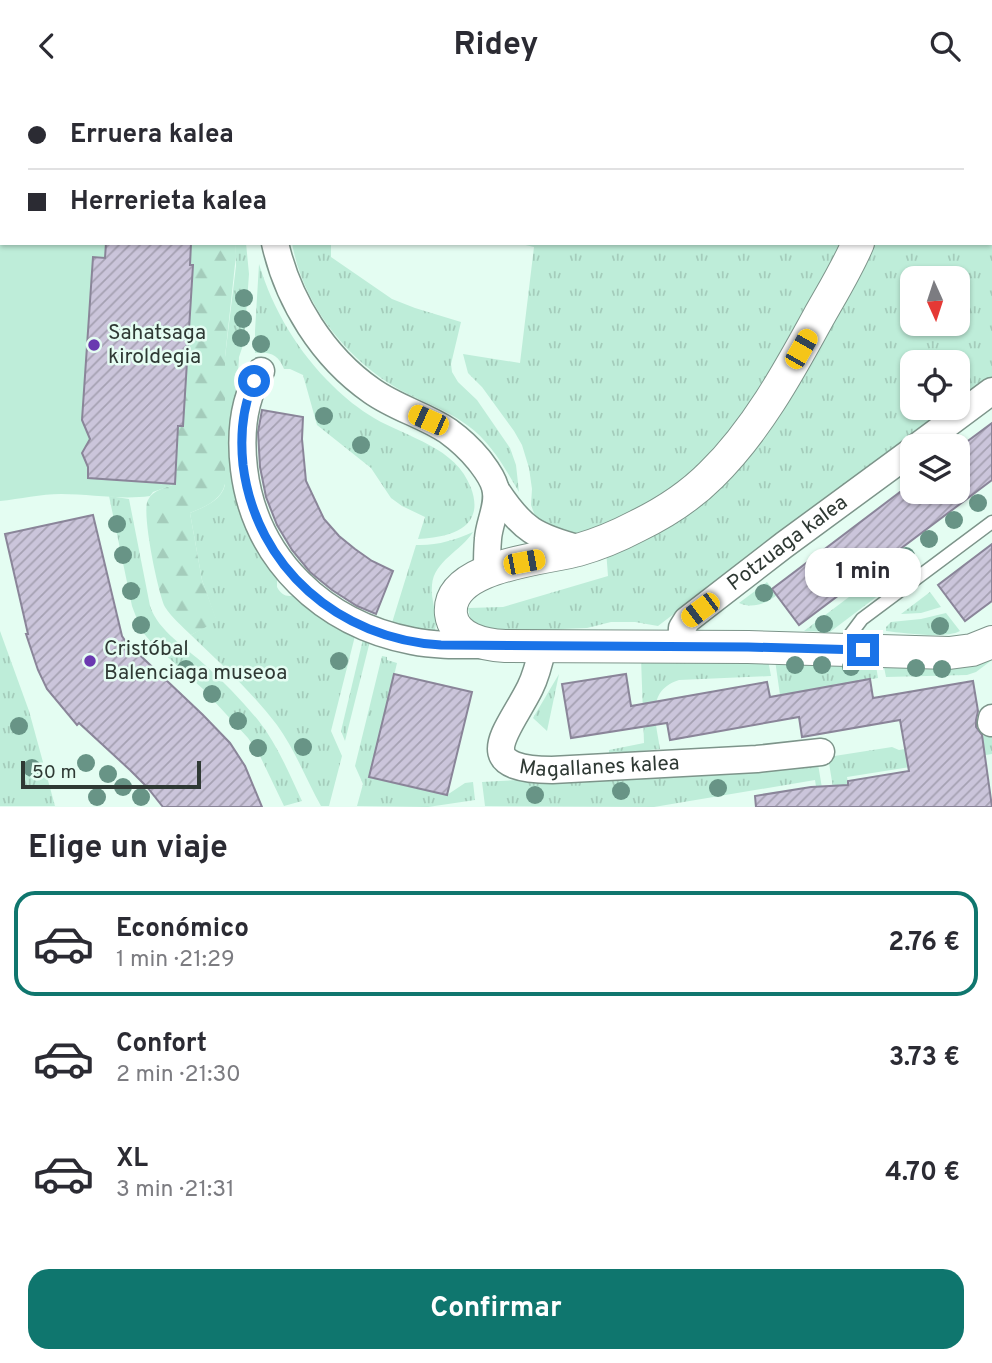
<!DOCTYPE html>
<html lang="es">
<meta charset="utf-8">
<style>
body{margin:0;font-family:Overpass,sans-serif;background:#f2f2f3;color:#2b2b33;height:100vh;display:flex;flex-direction:column;font-size:26px;white-space:nowrap}
*{box-sizing:border-box;margin:0}
p{font-size:23px;color:#7c7c81}
.icon{flex:none;width:38px;height:38px;fill:none;stroke:currentColor;stroke-width:2;stroke-linecap:round;stroke-linejoin:round}
.map{position:relative;height:716px;overflow:hidden}
.panel{display:flex;flex-direction:column;background:#fff;flex:1}
.panel>*{flex:none}
.banner{position:absolute;left:0px;top:0px;width:992px;height:154px;box-shadow:0 2px 5px #0004;display:grid;align-content:center;height:154px;padding:0 28px;background:#fff}
.needle{width:46px;rotate:177deg}
.fabs{position:absolute;left:900px;top:175px;display:grid;gap:14px}
.fabs a{display:grid;place-items:center;width:70px;height:70px;border-radius:14px;background:#fff;box-shadow:0 2px 5px #0004;font-size:35px}
.scale{position:absolute;left:21px;bottom:18px;width:180px;box-sizing:border-box;padding-left:7px;border:4px solid #2f3934;border-top:0;font-size:19px;line-height:24px;white-space:nowrap;color:#2f3934;-webkit-text-stroke:5px #e4fdf2;paint-order:stroke}
.end{position:absolute;width:32px;height:32px;margin:-16px;border:9px solid #1a73e8;background:#fff;box-shadow:0 0 0 4px #fff}
.from{border-radius:50%}
.bubble{position:absolute;height:49px;border-radius:21px;background:#fff;box-shadow:0 2px 5px #0004;font-size:23px;font-weight:700;line-height:49px;text-align:center}
.car{position:absolute;width:21px;height:42px;margin:-21px -10px;border-radius:9px;box-shadow:0 0 5px 2px #0007;background:linear-gradient(#f5c518 24%,#345 0 40%,#f5c518 0 76%,#345 0 86%,#f5c518 0)}
.banner b{display:flex;align-items:center;gap:24px;height:66px;font-size:26px}
.banner b+b{border-top:2px solid #e1e1e2}
.banner i{width:18px;height:18px;background:#2b2b33}
ul{padding:0;list-style:none}
li{display:flex;align-items:center;gap:21px;height:105px;margin:0 14px 10px;padding:0 14px;border:4px solid transparent;border-radius:21px}
li div{flex:1}
li b{display:block;font-size:26px}
li em{font-style:normal;font-weight:700}
li.current{border-color:#0f766e}
li>.icon{width:63px;height:63px;stroke-width:1.5}
h2{padding:0 28px;font-size:32px;line-height:84px}
.action{display:flex;gap:14px;margin-top:auto;padding:14px 28px}
.action a{flex:1;height:80px;border-radius:21px;background:#0f766e;color:#fff;font-size:28px;font-weight:700;line-height:80px;text-align:center}
header{display:flex;justify-content:space-between;align-items:center;height:91px;padding:0 28px;background:#fff;font-size:32px;font-weight:700}
.map>svg:first-child{display:block}
</style>
<header><svg class="icon" aria-label="back" viewBox="0 0 24 24"><path d="M15 5l-7 7 7 7"/></svg>Ridey<svg class="icon" aria-label="search" viewBox="0 0 24 24"><circle cx="10" cy="10" r="6"/><path d="M15 15l6 6"/></svg></header>
<div class="map">
<svg width="992" height="716" viewBox="0 0 992 716">
<defs>
<pattern id="grass-tufts" width="24" height="20" patternUnits="userSpaceOnUse" patternTransform="scale(1.75)"><rect width="24" height="20" fill="#beedd9"/><path d="M3 7l-1-3M5 7V3M7 7l1-3M15 17l-1-3M17 17v-4M19 17l1-3" fill="none" stroke="#a4ccbb"/></pattern>
<pattern id="forest-firs" width="22" height="20" patternUnits="userSpaceOnUse" patternTransform="scale(1.75)"><rect width="22" height="20" fill="#beedd9"/><path d="M5 1l3.5 6h-7zM16 11l3.5 6h-7z" fill="#a4ccbb"/></pattern>
<pattern id="cemetery-stones" width="16" height="16" patternUnits="userSpaceOnUse" patternTransform="scale(1.75)"><rect width="16" height="16" fill="#beedd9"/><path d="M2 7V4a2 2 0 0 1 4 0v3zM10 15v-3a2 2 0 0 1 4 0v3z" fill="#a4ccbb"/></pattern>
<pattern id="building-hatch" width="6" height="6" patternUnits="userSpaceOnUse" patternTransform="scale(1.75)"><rect width="6" height="6" fill="#cbc5db"/><path d="M-1 1l2-2M0 6l6-6M5 7l2-2" fill="none" stroke="#a5a1b2"/></pattern>
</defs>
<rect width="100%" height="100%" fill="#e4fdf2"/>
<g fill="url(#grass-tufts)" fill-rule="evenodd">
<polygon points="406,0 899,0 899,2 409,2"/>
<path d="M990,2H992V288L957,310V271H912V317H948C903,349 860,384 816,417C764,457 710,495 658,535L635,531H611L587,537L562,538L532,544L478,536L470,527L468,517L503,516L608,485L606,459L583,444L559,438L544,432L535,425L531,414L532,398L529,377L522,354L514,340L482,296L468,282L463,263L520,272L534,156L517,152H990ZM912,187H957V233H912Z"/>
<path d="M235,152H246L249,183L244,251L239,266L233,355L279,482L277,487V496C282,505 288,507 298,503L356,541L331,640L342,665L329,715H321C307,690 294,657 277,634C252,601 221,573 191,544L216,529L202,489L190,422C204,416 221,410 225,394V266L236,175Z"/>
<path d="M292,152H331V166L392,208L415,217L461,231L451,273L452,281L458,291L477,309L510,357L516,374L519,401C504,376 491,351 467,334C446,318 422,311 400,299C346,268 303,214 292,152Z"/>
<path d="M259,173C273,219 298,261 333,295C345,307 359,318 374,327C408,347 456,356 471,397C474,405 476,415 473,423C467,443 436,447 418,448L425,426L402,415L391,407L371,377L317,334L303,284L290,278H284C279,264 269,260 255,262V240Z"/>
<path d="M109,405L129,408L150,515C158,540 187,557 205,574C224,591 242,610 258,629C277,653 289,682 302,710L284,715L259,663L248,647L203,598L151,551L141,539L132,515Z"/>
<path d="M473,441C461,460 434,470 432,494C430,509 439,525 435,539L434,540L391,535L416,454C436,455 455,449 473,441Z"/>
<polygon points="890,475 900,488 830,541 804,540"/>
<path d="M767,491L777,504C765,513 753,518 739,512Z"/>
<polygon points="930,501 941,516 921,522 901,523"/>
<path d="M946,522L960,540C946,548 903,542 886,540V536L891,531L921,528Z"/>
<polygon points="0,540 29,620 55,715 0,715"/>
<polygon points="364,544 371,546 345,650 341,640"/>
<polygon points="992,563 992,569 976,581 967,584 886,586 883,571"/>
<polygon points="382,565 387,566 387,569 397,572 370,686 447,704 465,692 473,691 475,709 428,716 357,715 363,693 355,675"/>
<path d="M641,567L768,569L771,585L679,589C645,600 656,631 660,658L609,663V659L644,652Z"/>
<polygon points="775,569 876,575 878,587 780,604"/>
<polygon points="559,583 547,640 533,627"/>
<polygon points="992,640 992,663 847,686 852,715 836,715 828,666 892,656 899,659 987,644"/>
<polygon points="818,673 825,715 819,715 815,689 654,716 482,715 485,715 482,691"/>
</g>
<path fill="url(#forest-firs)" d="M191,152H235L236,164L225,266V393C221,410 204,416 190,422L202,489L217,530L191,544C182,535 172,527 165,516C158,502 141,420 148,409C153,399 165,397 175,393L178,335L183,334L193,174H190Z"/>
<polygon fill="url(#cemetery-stones)" points="627,0 877,0 877,2 625,2"/>
<path fill="#beedd9" d="M0,117H2V152H191L190,173L193,174L183,335H178L175,393L153,401L150,405C120,409 91,403 61,403C41,403 20,408 0,410Z"/>
<g fill="url(#building-hatch)" stroke="#8a8599" stroke-width="2">
<polygon points="106,152 191,152 190,174 193,174 183,335 178,335 175,393 88,387 88,376 82,362 90,348 82,329 93,166 105,167"/>
<polygon points="262,319 303,326 302,348 306,390 324,428 339,445 355,458 372,470 393,480 376,523 357,515 332,499 310,481 292,459 277,434 266,406 260,376 258,341"/>
<polygon points="992,332 992,389 799,534 772,498 900,401 957,401 957,358"/>
<polygon points="93,424 122,545 126,551 203,624 230,652 245,675 262,716 163,716 147,696 130,679 79,632 77,634 47,598 38,579 26,543 28,543 5,443"/>
<polygon points="992,453 992,510 965,530 938,494"/>
<polygon points="394,583 472,601 447,704 369,686"/>
<polygon points="626,583 631,615 767,591 770,606 870,588 873,607 973,590 978,620 976,629 976,636 982,644 992,716 756,716 755,705 811,696 848,694 848,690 909,680 900,629 802,646 799,626 670,649 667,632 571,647 562,593"/>
</g>
<g fill="none" stroke-linecap="round" stroke-linejoin="round">
<g stroke="#7d948a" stroke-width="15">
<g id="service">
<polyline points="538,0 538,2"/>
<polyline points="990,33 992,33"/>
<polyline points="846,557 850,544 862,528 992,431"/>
</g>
</g>
<g stroke="#7d948a" stroke-width="29">
<g id="minor">
<polyline points="252,0 253,2"/>
<path d="M275,152C288,210 323,266 372,300C396,317 424,324 448,340C459,348 470,358 479,369C485,377 492,385 495,396C500,413 489,431 488,448C487,459 487,469 487,480"/>
<path d="M261,280C242,310 240,344 244,378C255,469 324,533 412,550C437,555 462,554 487,554"/>
<polyline points="918,355 992,300"/>
<path d="M496,399C522,439 536,446 581,458"/>
<path id="s1" d="M543,555C540,569 537,583 530,597C508,641 468,678 552,679L757,668L821,661"/>
<path id="s2" d="M681,555L682,537L687,529L784,454L912,360"/>
<polyline points="991,632 992,627"/>
</g>
</g>
<g stroke="#7d948a" stroke-width="34">
<g id="tertiary">
<polyline points="888,0 888,2"/>
<path d="M858,152C847,178 832,202 818,227C788,282 756,340 711,384C690,405 664,422 637,435C618,445 599,453 578,459C546,468 446,474 451,523C454,548 485,554 505,555L748,556L949,562L972,559L992,551"/>
</g>
</g>
<use href="#service" stroke="#fff" stroke-width="12"/>
<use href="#minor" stroke="#fff" stroke-width="26"/>
<use href="#tertiary" stroke="#fff" stroke-width="32"/>
</g>
<g fill="#689486">
<circle cx="244" cy="207" r="9"/>
<circle cx="243" cy="228" r="9"/>
<circle cx="241" cy="247" r="9"/>
<circle cx="261" cy="253" r="9"/>
<circle cx="324" cy="325" r="9"/>
<circle cx="361" cy="354" r="9"/>
<circle cx="978" cy="412" r="9"/>
<circle cx="954" cy="429" r="9"/>
<circle cx="117" cy="433" r="9"/>
<circle cx="929" cy="448" r="9"/>
<circle cx="123" cy="464" r="9"/>
<circle cx="906" cy="465" r="9"/>
<circle cx="875" cy="494" r="9"/>
<circle cx="131" cy="500" r="9"/>
<circle cx="764" cy="502" r="9"/>
<circle cx="824" cy="533" r="9"/>
<circle cx="141" cy="534" r="9"/>
<circle cx="940" cy="535" r="9"/>
<circle cx="339" cy="570" r="9"/>
<circle cx="795" cy="574" r="9"/>
<circle cx="822" cy="574" r="9"/>
<circle cx="851" cy="576" r="9"/>
<circle cx="916" cy="577" r="9"/>
<circle cx="186" cy="578" r="9"/>
<circle cx="942" cy="578" r="9"/>
<circle cx="212" cy="603" r="9"/>
<circle cx="238" cy="630" r="9"/>
<circle cx="19" cy="635" r="9"/>
<circle cx="303" cy="656" r="9"/>
<circle cx="258" cy="657" r="9"/>
<circle cx="86" cy="672" r="9"/>
<circle cx="32" cy="677" r="9"/>
<circle cx="108" cy="683" r="9"/>
<circle cx="123" cy="696" r="9"/>
<circle cx="718" cy="697" r="9"/>
<circle cx="621" cy="700" r="9"/>
<circle cx="535" cy="704" r="9"/>
<circle cx="97" cy="706" r="9"/>
<circle cx="141" cy="706" r="9"/>
</g>
<g fill="none" stroke-linecap="round" stroke-linejoin="round">
<path stroke="#1a73e8" stroke-width="9" d="M254,290C242,317 240,345 243,374C256,477 339,548 441,554L748,556L863,559"/>
</g>
<g fill="#6a39b0" stroke="#e4fdf2" stroke-width="2.5">
<circle cx="94" cy="254" r="7"/>
<circle cx="90" cy="570" r="7"/>
</g>
<g text-anchor="middle" dominant-baseline="central" stroke-width="5" stroke-linejoin="round" paint-order="stroke">
<g font-size="21" fill="#2f3934" stroke="#e4fdf2" text-anchor="start">
<text x="108" y="242">Sahatsaga<tspan x="108" dy="24">kiroldegia</tspan></text>
<text x="104" y="558">Cristóbal<tspan x="104" dy="24">Balenciaga museoa</tspan></text>
</g>
<g font-size="21" fill="#2f3934" stroke="#e4fdf2">
<text stroke="none"><textPath href="#s2" startOffset="154">Potzuaga kalea</textPath></text>
<text stroke="none"><textPath href="#s1" startOffset="220">Magallanes kalea</textPath></text>
</g>
</g>
</svg>
<div class="fabs">
<a><svg class="needle" viewBox="-14 -14 28 28"><path d="M0-13l5 13h-10z" fill="#e53935"/><path d="M0 13l5-13h-10z" fill="#7c7c81"/></svg></a>
<a><svg class="icon" aria-label="locate" viewBox="0 0 24 24"><circle cx="12" cy="12" r="6"/><path d="M12 2v4M12 18v4M2 12h4M18 12h4"/></svg></a>
<a><svg class="icon" aria-label="layers" viewBox="0 0 24 24"><path d="M12 4l9 5-9 5-9-5zM3 14l9 5 9-5"/></svg></a>
</div>
<div class="scale">50 m</div>
<i class="end from" style="left:254px;top:290px"></i>
<i class="end" style="left:863px;top:559px"></i>
<div class="bubble" style="left:805px;top:457px;width:116px">1 min</div>
<i class="car" style="left:801px;top:258px;rotate:30deg"></i>
<i class="car" style="left:428px;top:329px;rotate:294deg"></i>
<i class="car" style="left:524px;top:471px;rotate:79deg"></i>
<i class="car" style="left:700px;top:519px;rotate:233deg"></i>
<div class="banner">
<b><i class="from"></i>Erruera kalea</b>
<b><i></i>Herrerieta kalea</b>
</div>
</div>
<section class="panel">
<h2>Elige un viaje</h2>
<ul>
<li class="current"><svg class="icon" aria-label="car" viewBox="0 0 24 24"><path d="M5 17H2v-5l4-1 3-4h7l3 4 3 1v5h-3M9 17h6M6 11h13"/><circle cx="7" cy="17" r="2"/><circle cx="17" cy="17" r="2"/></svg><div><b>Económico</b><p>1 min · 21:29</p></div><em>2.76 €</em></li>
<li><svg class="icon" aria-label="car" viewBox="0 0 24 24"><path d="M5 17H2v-5l4-1 3-4h7l3 4 3 1v5h-3M9 17h6M6 11h13"/><circle cx="7" cy="17" r="2"/><circle cx="17" cy="17" r="2"/></svg><div><b>Confort</b><p>2 min · 21:30</p></div><em>3.73 €</em></li>
<li><svg class="icon" aria-label="car" viewBox="0 0 24 24"><path d="M5 17H2v-5l4-1 3-4h7l3 4 3 1v5h-3M9 17h6M6 11h13"/><circle cx="7" cy="17" r="2"/><circle cx="17" cy="17" r="2"/></svg><div><b>XL</b><p>3 min · 21:31</p></div><em>4.70 €</em></li>
</ul>
<div class="action"><a>Confirmar</a></div>
</section>
